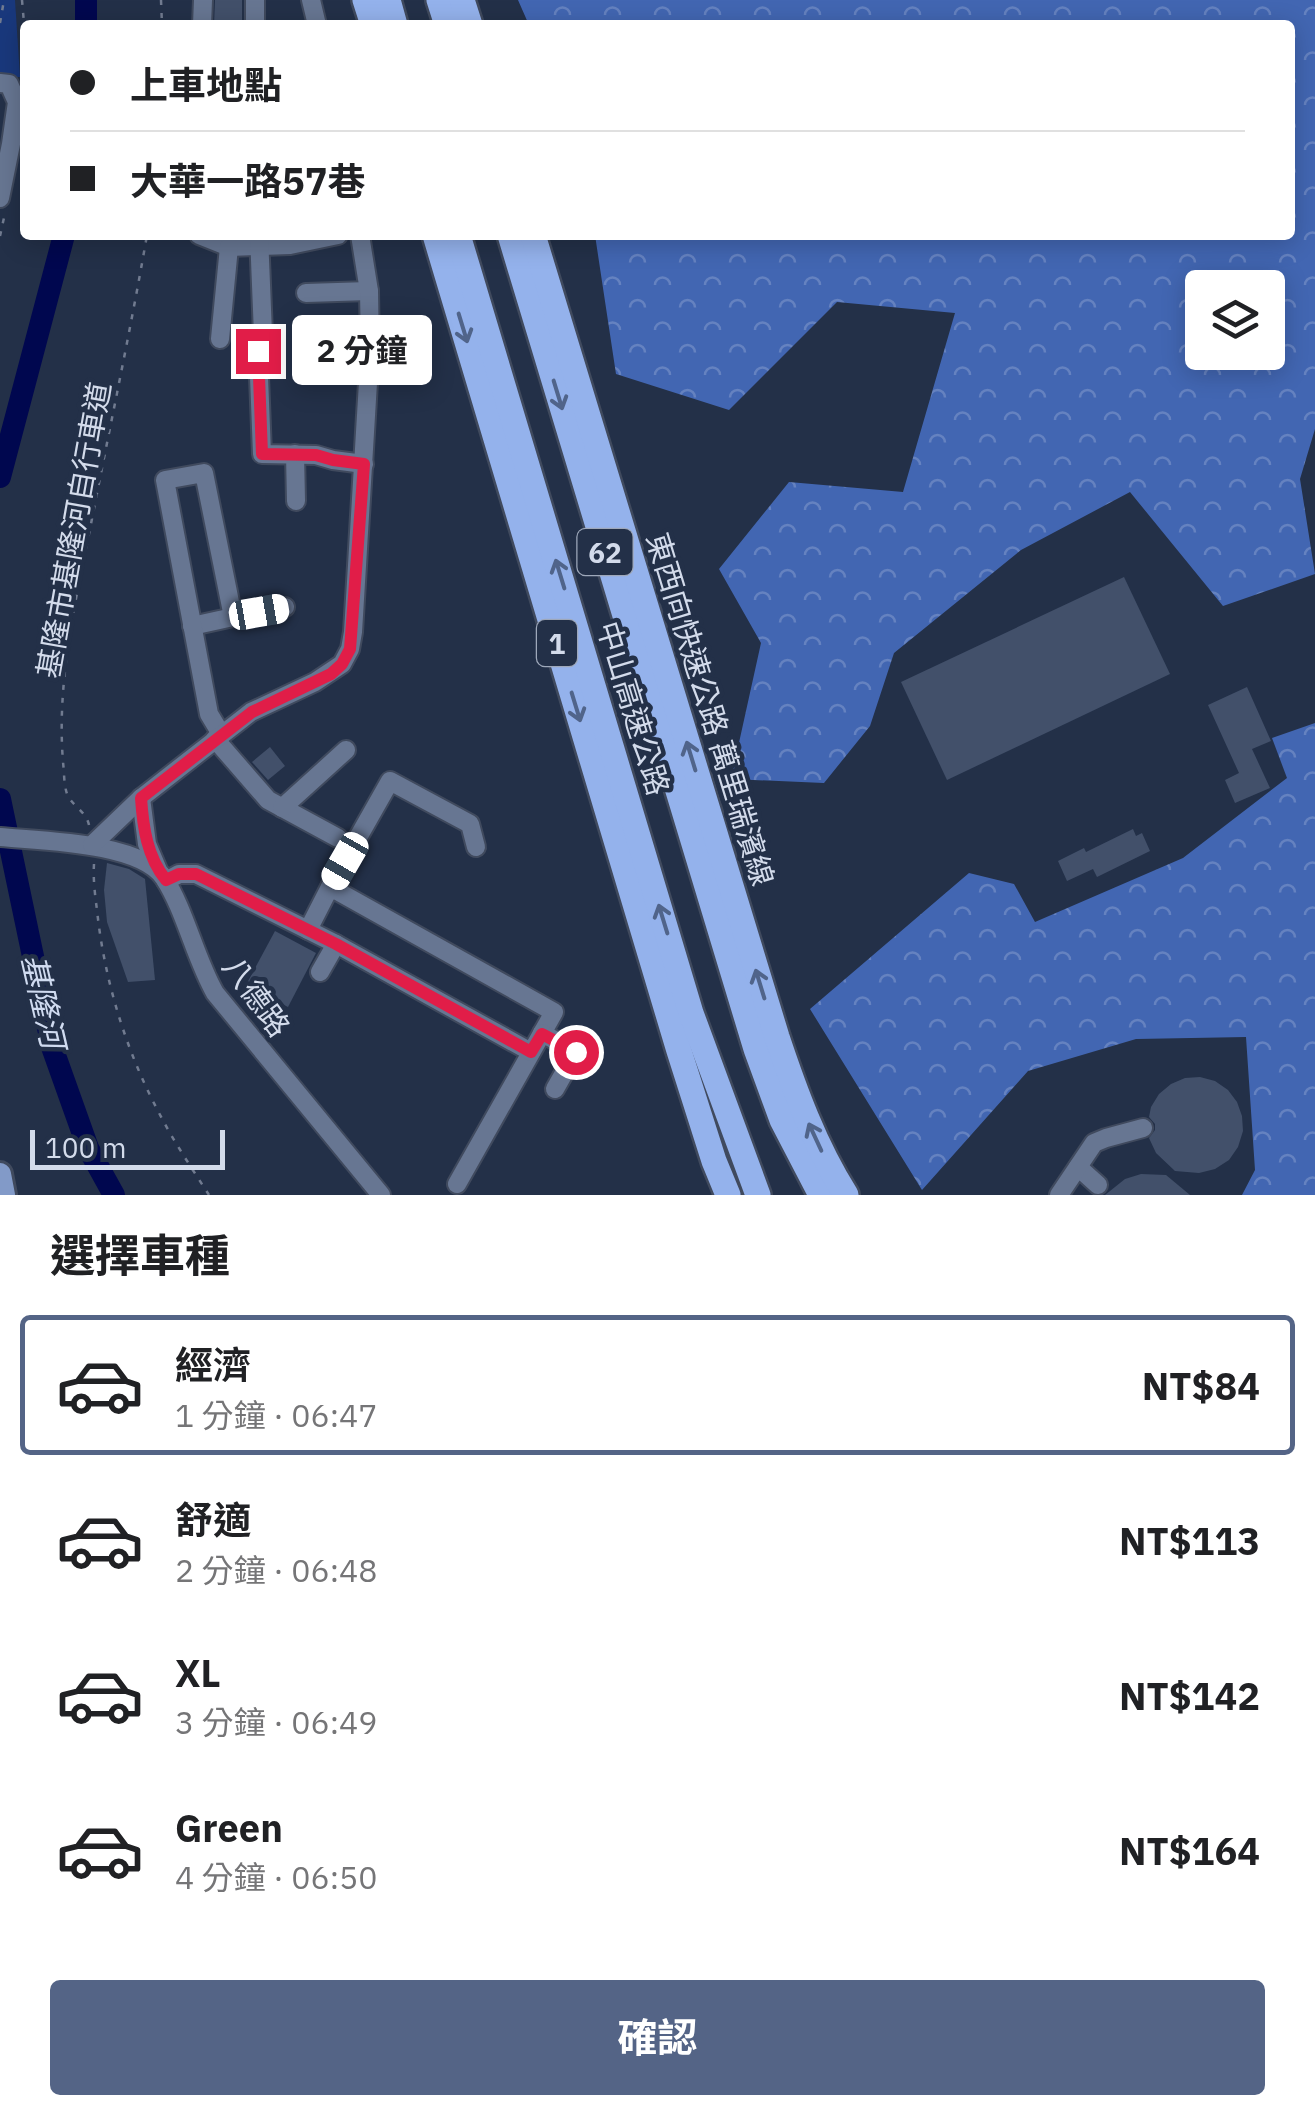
<!DOCTYPE html>
<html lang="zh-TW">
<meta charset="utf-8">
<style>
body{margin:0;font-family:"IBM Plex Sans","Noto Sans TC",sans-serif;background:#f2f2f2;color:#202124;height:100vh;display:flex;flex-direction:column;font-size:38px;white-space:nowrap}
*{box-sizing:border-box;margin:0}
p{font-size:32px;color:#757577}
.icon{flex:none;width:55px;height:55px;fill:none;stroke:currentColor;stroke-width:2;stroke-linecap:round;stroke-linejoin:round}
.map{position:relative;height:1195px;overflow:hidden}
.side{display:flex;flex-direction:column;background:#fff;flex:1}
.side>*{flex:none}
.top-card{position:absolute;left:20px;top:20px;width:1275px;height:220px;border-radius:10px;box-shadow:0 5px 25px #0003;display:grid;align-content:center;height:220px;padding:0 50px;background:#fff}
.tools{position:absolute;left:1185px;top:270px;display:grid;gap:20px}
.tools a{display:grid;place-items:center;width:100px;height:100px;border-radius:10px;background:#fff;box-shadow:0 5px 25px #0003;font-size:50px}
.scale{position:absolute;left:30px;bottom:25px;width:195px;box-sizing:border-box;padding-left:10px;border:5px solid #d3dbeb;border-top:0;font-size:28px;line-height:35px;white-space:nowrap;color:#d3dbeb;-webkit-text-stroke:8px #233048;paint-order:stroke}
.end{position:absolute;width:45px;height:45px;margin:-22px;border:12px solid #e11d48;background:#fff;box-shadow:0 0 0 5px #fff}
.from{border-radius:50%}
.bubble{position:absolute;height:70px;border-radius:10px;background:#fff;box-shadow:0 5px 25px #0003;font-size:32px;font-weight:700;line-height:70px;text-align:center}
.car{position:absolute;width:30px;height:60px;margin:-30px -15px;border-radius:12px;box-shadow:0 0 8px 2px #0007;background:linear-gradient(#fff 24%,#345 0 40%,#fff 0 76%,#345 0 86%,#fff 0)}
.top-card b{display:flex;align-items:center;gap:35px;height:95px;font-size:38px}
.top-card b+b{border-top:2px solid #e0e0e0}
.top-card i{width:25px;height:25px;background:#202124}
ul{padding:0;list-style:none}
li{display:flex;align-items:center;gap:30px;height:140px;margin:0 20px 15px;padding:0 30px;border:5px solid transparent;border-radius:10px}
li div{flex:1}
li b{display:block;font-size:38px}
li em{font-style:normal;font-weight:700}
li.on{border-color:#546486}
li>.icon{width:90px;height:90px;stroke-width:1.5}
h2{padding:0 50px;font-size:45px;line-height:120px}
.cta{display:flex;gap:20px;margin-top:auto;padding:20px 50px}
.cta a{flex:1;height:115px;border-radius:10px;background:#546486;color:#fff;font-size:40px;font-weight:700;line-height:115px;text-align:center}
.map>svg:first-child{display:block}
</style>
<div class="map">
<svg width="1315" height="1195" viewBox="0 0 1315 1195">
<defs>
<pattern id="forest-crowns" width="20" height="18" patternUnits="userSpaceOnUse" patternTransform="scale(2.5)"><rect width="20" height="18" fill="#4266b2"/><path d="M2 6a3 3 0 1 1 6 0M12 15a3 3 0 1 1 6 0" fill="none" stroke="#6582c0"/></pattern>
</defs>
<rect width="100%" height="100%" fill="#233048"/>
<polygon fill="#19387c" points="0,0 15,0 20,77 0,77"/>
<g fill="url(#forest-crowns)" fill-rule="evenodd">
<path d="M518,0H1315V429L1300,479L1315,574L1223,606L1130,492L1021,550L894,653L870,726L824,783L731,779L761,643L719,569L789,482L903,492L955,313L837,302L729,410L616,374L595,235H1290V25H529ZM1202,288H1268V352H1202Z"/>
<polygon points="1315,723 1315,1195 1242,1195 1255,1170 1246,1037 1136,1039 1028,1071 922,1190 810,1009 969,873 1014,884 1035,922 1183,858 1287,778 1272,738"/>
</g>
<g fill="none" stroke-linecap="round" stroke-linejoin="round">
<g stroke="#00074f" stroke-width="22">
<polyline points="86,25 86,0"/>
<polyline points="0,477 64,235"/>
<polyline points="0,799 52,1047 88,1148 114,1195"/>
</g>
</g>
<g fill="#42506a">
<polygon points="215,0 242,0 242,25 214,25"/>
<polygon points="1124,577 1170,674 947,780 901,682"/>
<polygon points="1247,687 1271,741 1252,749 1270,788 1235,803 1225,780 1239,773 1208,705"/>
<polygon points="270,747 285,766 268,780 252,762"/>
<polygon points="1133,829 1136,836 1142,833 1150,851 1097,877 1093,869 1067,881 1058,861 1084,848 1086,852"/>
<polygon points="107,863 129,869 145,879 155,980 128,982 107,922 104,890"/>
<polygon points="275,931 316,953 288,1007 246,985"/>
<polygon points="1200,1077 1215,1081 1228,1090 1237,1102 1242,1116 1243,1131 1238,1147 1229,1160 1215,1169 1199,1173 1175,1171 1156,1153 1149,1138 1155,1130 1155,1124 1149,1117 1151,1107 1159,1094 1171,1084 1185,1078"/>
<polygon points="1141,1174 1166,1175 1190,1195 1105,1195 1125,1179"/>
</g>
<g fill="none" stroke-linecap="round" stroke-linejoin="round">
<g stroke="#404a5e" stroke-width="22">
<g id="minor">
<polyline points="311,0 317,25"/>
<polyline points="202,25 203,0"/>
<polyline points="255,25 255,0"/>
<polyline points="0,83 9,84 17,102 11,144 0,198"/>
<polyline points="199,235 229,247 290,245 338,235"/>
<polyline points="259,235 263,334 258,351 262,454 316,455 333,460 364,464"/>
<polyline points="306,293 369,291"/>
<polyline points="220,339 229,247"/>
<polyline points="306,344 326,343 337,348 370,349"/>
<polyline points="295,454 296,501"/>
<polyline points="192,626 233,617"/>
<polyline points="221,734 209,714 165,480 204,473 233,617 285,607"/>
<polyline points="215,739 268,800 338,838"/>
<polyline points="141,798 147,844 158,870"/>
<polyline points="282,808 346,750"/>
<path d="M0,837C40,841 140,842 164,878C185,910 195,958 215,993L381,1195"/>
<polyline points="92,845 141,798 251,712 315,682 342,664 350,649 353,632 370,349 369,291 360,235"/>
<polyline points="166,881 179,874 196,874 336,944 320,972"/>
<polyline points="330,887 390,781 470,824 476,847"/>
<polyline points="308,930 330,887 554,1012 457,1184"/>
<polyline points="336,944 531,1052"/>
<polyline points="542,1033 576,1052 555,1089"/>
<polyline points="1078,1167 1098,1185"/>
<polyline points="1059,1195 1094,1143 1106,1138 1143,1128"/>
</g>
</g>
<g stroke="#404a5e" stroke-width="28">
<polyline id="major" points="0,1174 4,1195"/>
</g>
<g stroke="#404a5e" stroke-width="30">
<g id="highway">
<polyline points="365,0 373,25"/>
<polyline points="388,0 395,25"/>
<polyline points="439,0 447,25"/>
<polyline points="462,0 470,25"/>
<polyline points="435,235 679,1051 714,1161 728,1195"/>
<polyline points="458,235 691,1013 758,1195"/>
<polyline points="510,235 756,1049 782,1120 821,1195"/>
<path d="M533,235L777,1037C795,1091 815,1146 846,1195"/>
</g>
</g>
<g stroke="#717b90" stroke-width="2.5" stroke-dasharray="5 8" stroke-linecap="butt">
<polyline points="22,0 25,35"/>
<polyline points="161,0 162,25"/>
<polyline points="0,23 4,0"/>
<polyline points="0,236 5,213"/>
<path d="M89,825C86,811 73,807 67,794C65,788 64,779 64,772C55,691 74,607 90,529C109,431 130,333 147,235"/>
<path d="M94,864C93,879 95,895 97,910C104,978 125,1048 157,1109C172,1139 191,1167 209,1195"/>
</g>
<use href="#minor" stroke="#677692" stroke-width="18"/>
<use href="#major" stroke="#829ac8" stroke-width="22"/>
<use href="#highway" stroke="#94b2ec" stroke-width="25"/>
</g>
<defs><path id="oneway-shaft" d="M-6 0H5M1.5-3L5.5 0L1.5 3" fill="none" stroke-width="1.6" stroke-linecap="round" stroke-linejoin="round" transform="scale(2.5)"/></defs>
<g stroke="#50648a">
<use href="#oneway-shaft" transform="translate(463 328) rotate(73)"/>
<use href="#oneway-shaft" transform="translate(558 395) rotate(73)"/>
<use href="#oneway-shaft" transform="translate(560 574) rotate(-107)"/>
<use href="#oneway-shaft" transform="translate(576 707) rotate(73)"/>
<use href="#oneway-shaft" transform="translate(691 756) rotate(-107)"/>
<use href="#oneway-shaft" transform="translate(663 919) rotate(-107)"/>
<use href="#oneway-shaft" transform="translate(760 984) rotate(-107)"/>
<use href="#oneway-shaft" transform="translate(815 1137) rotate(-115)"/>
</g>
<g fill="none" stroke-linecap="round" stroke-linejoin="round">
<path stroke="#e11d48" stroke-width="12" d="M258,351L262,454L316,455L333,460L364,464L350,649L342,664L331,674L252,712L141,798C143,827 147,857 166,880L179,874H196L336,944L531,1052L542,1034L576,1052"/>
</g>
<g text-anchor="middle" dominant-baseline="central" stroke-width="9" stroke-linejoin="round" paint-order="stroke">
<g fill="#233048" stroke="#9ea8ba" stroke-width="2.5">
<rect x="577.5" y="529" width="55" height="46" rx="8"/>
<rect x="537" y="620" width="40" height="46" rx="8"/>
</g>
<g font-size="28" font-weight="bold" fill="#d3dbeb">
<text x="605" y="552">62</text>
<text x="557" y="643">1</text>
</g>
<g font-size="30" fill="#d3dbeb" stroke="#233048">
<text transform="translate(73 530) rotate(-80)">基隆市基隆河自行車道</text>
<text transform="translate(634 708) rotate(73)">中山高速公路</text>
<text transform="translate(711 709) rotate(73)">東西向快速公路 萬里瑞濱線</text>
<text transform="translate(257 996) rotate(54)">八德路</text>
</g>
<g font-size="32" font-style="italic" fill="#d0dbf0" stroke="#233048">
<text transform="translate(44 1001) rotate(77)">基隆河</text>
</g>
</g>
</svg>
<div class="tools">
<a><svg class="icon" aria-label="layers" viewBox="0 0 24 24"><path d="M12 4l9 5-9 5-9-5zM3 14l9 5 9-5"/></svg></a>
</div>
<div class="scale">100 m</div>
<i class="end from" style="left:576px;top:1052px"></i>
<i class="end" style="left:258px;top:351px"></i>
<div class="bubble" style="left:292px;top:315px;width:140px">2 分鐘</div>
<i class="car" style="left:259px;top:612px;rotate:80deg"></i>
<i class="car" style="left:345px;top:861px;rotate:210deg"></i>
<div class="top-card">
<b><i class="from"></i>上車地點</b>
<b><i></i>大華一路57巷</b>
</div>
</div>
<section class="side">
<h2>選擇車種</h2>
<ul>
<li class="on"><svg class="icon" aria-label="car" viewBox="0 0 24 24"><path d="M5 17H2v-5l4-1 3-4h7l3 4 3 1v5h-3M9 17h6M6 11h13"/><circle cx="7" cy="17" r="2"/><circle cx="17" cy="17" r="2"/></svg><div><b>經濟</b><p>1 分鐘 · 06:47</p></div><em>NT$84</em></li>
<li><svg class="icon" aria-label="car" viewBox="0 0 24 24"><path d="M5 17H2v-5l4-1 3-4h7l3 4 3 1v5h-3M9 17h6M6 11h13"/><circle cx="7" cy="17" r="2"/><circle cx="17" cy="17" r="2"/></svg><div><b>舒適</b><p>2 分鐘 · 06:48</p></div><em>NT$113</em></li>
<li><svg class="icon" aria-label="car" viewBox="0 0 24 24"><path d="M5 17H2v-5l4-1 3-4h7l3 4 3 1v5h-3M9 17h6M6 11h13"/><circle cx="7" cy="17" r="2"/><circle cx="17" cy="17" r="2"/></svg><div><b>XL</b><p>3 分鐘 · 06:49</p></div><em>NT$142</em></li>
<li><svg class="icon" aria-label="car" viewBox="0 0 24 24"><path d="M5 17H2v-5l4-1 3-4h7l3 4 3 1v5h-3M9 17h6M6 11h13"/><circle cx="7" cy="17" r="2"/><circle cx="17" cy="17" r="2"/></svg><div><b>Green</b><p>4 分鐘 · 06:50</p></div><em>NT$164</em></li>
</ul>
<div class="cta"><a>確認</a></div>
</section>
